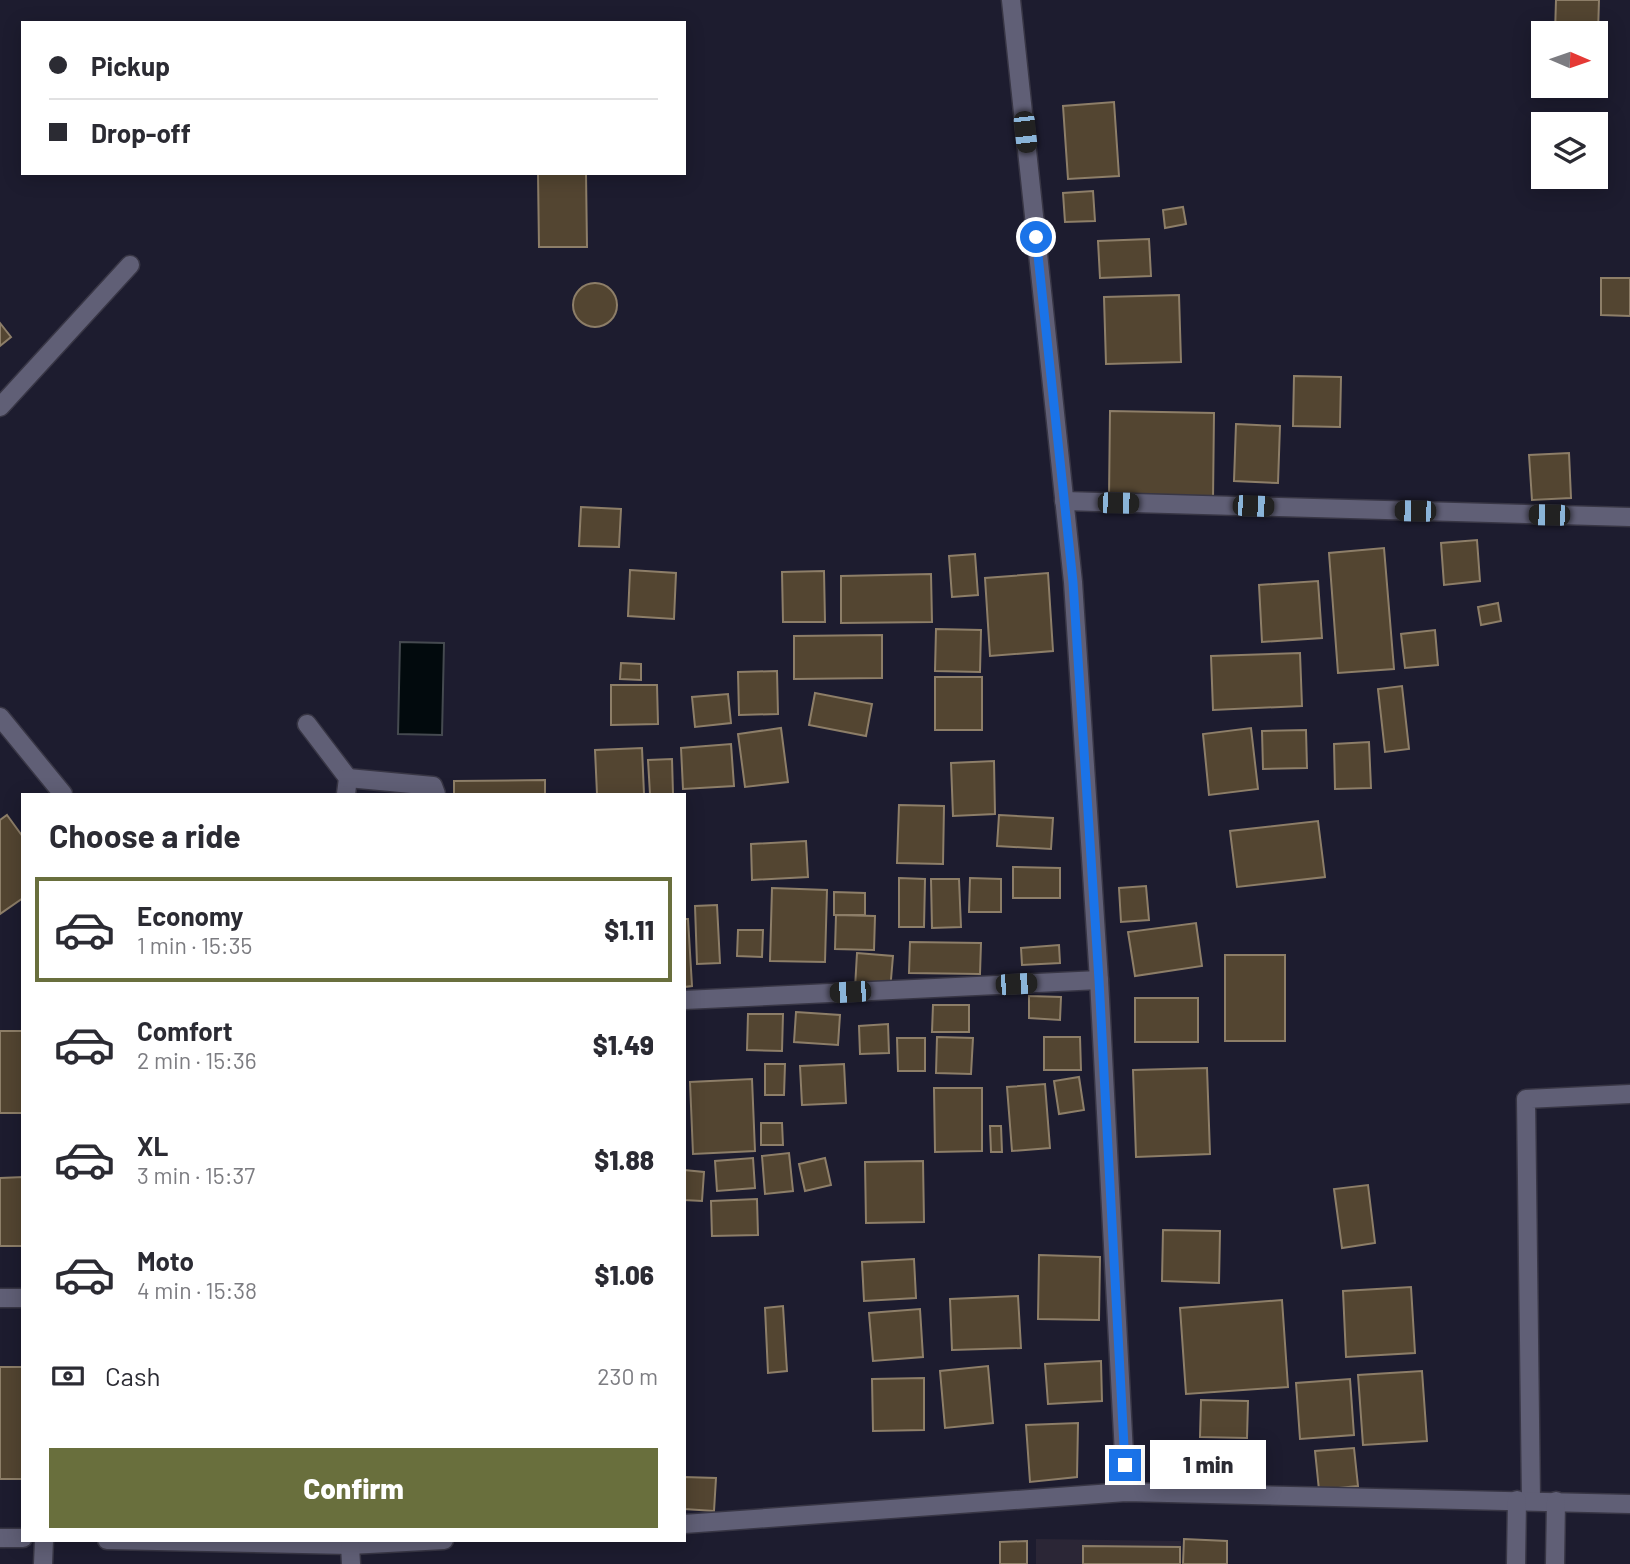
<!DOCTYPE html>
<meta charset="utf-8">
<style>
body{margin:0;font-family:Barlow,sans-serif;background:#f2f2f3;color:#2b2b33;height:100vh;display:flex;flex-direction:column;font-size:26px;white-space:nowrap}
*{box-sizing:border-box;margin:0}
p{font-size:23px;color:#7c7c81}
.icon{flex:none;width:38px;height:38px;fill:none;stroke:currentColor;stroke-width:2;stroke-linecap:round;stroke-linejoin:round}
.map{position:relative;flex:1;overflow:hidden}
.panel{position:absolute;left:21px;top:793px;width:665px;height:749px;display:flex;flex-direction:column;background:#fff;border-radius:0px;box-shadow:0 4px 18px #0003}
.panel>*{flex:none}
.hud{position:absolute;left:21px;top:21px;width:665px;height:154px;border-radius:0px;box-shadow:0 4px 18px #0003;display:grid;align-content:center;height:154px;padding:0 28px;background:#fff}
.needle{width:46px;rotate:92deg}
.controls{position:absolute;left:1531px;top:21px;display:grid;gap:14px}
.controls a{display:grid;place-items:center;width:77px;height:77px;border-radius:0px;background:#fff;box-shadow:0 4px 18px #0003;font-size:35px}
.end{position:absolute;width:32px;height:32px;margin:-16px;border:9px solid #1a73e8;background:#fff;box-shadow:0 0 0 4px #fff}
.from{border-radius:50%}
.bubble{position:absolute;height:49px;border-radius:0px;background:#fff;box-shadow:0 4px 18px #0003;font-size:23px;font-weight:800;line-height:49px;text-align:center}
.car{position:absolute;width:21px;height:42px;margin:-21px -10px;border-radius:9px;box-shadow:0 0 5px 2px #0007;background:linear-gradient(#222 24%,#8ab4d8 0 40%,#222 0 76%,#8ab4d8 0 86%,#222 0)}
.hud b{display:flex;align-items:center;gap:24px;height:66px;font-size:26px}
.hud b+b{border-top:2px solid #e1e1e2}
.hud i{width:18px;height:18px;background:#2b2b33}
ul{padding:0;list-style:none}
li{display:flex;align-items:center;gap:21px;height:105px;margin:0 14px 10px;padding:0 14px;border:4px solid transparent;border-radius:0px}
li div{flex:1}
li b{display:block;font-size:26px}
li em{font-style:normal;font-weight:800}
li.on{border-color:#696f3d}
li>.icon{width:63px;height:63px;stroke-width:1.5}
h2{padding:0 28px;font-size:32px;line-height:84px}
.pay{display:flex;align-items:center;gap:18px;height:77px;padding:0 28px;font-size:26px}
.pay p{margin-inline-start:auto}
.button{display:flex;gap:14px;margin-top:auto;padding:14px 28px}
.button a{flex:1;height:80px;border-radius:0px;background:#696f3d;color:#fff;font-size:28px;font-weight:800;line-height:80px;text-align:center}
.map>svg:first-child{display:block}
</style>
<div class="map">
<svg width="1630" height="1564" viewBox="0 0 1630 1564">
<rect width="100%" height="100%" fill="#1d1c2f"/>
<polygon fill="#2b2636" points="1036,1539 1181,1541 1180,1564 1036,1564"/>
<polygon fill="#020a0d" stroke="#454a50" stroke-width="2" points="400,642 444,643 442,735 398,734"/>
<g fill="#534531" stroke="#8d7e68" stroke-width="2">
<polygon points="1556,0 1599,0 1598,33 1555,33"/>
<polygon points="1114,102 1119,176 1068,179 1063,106"/>
<polygon points="538,173 586,173 587,247 539,247"/>
<polygon points="1093,191 1095,221 1065,222 1063,193"/>
<polygon points="1183,207 1186,224 1165,228 1163,210"/>
<polygon points="1149,239 1151,276 1100,278 1098,241"/>
<polygon points="1601,278 1630,278 1630,316 1601,315"/>
<circle cx="595" cy="305" r="22"/>
<polygon points="1179,295 1181,362 1106,364 1104,297"/>
<polygon points="0,323 11,337 0,346"/>
<polygon points="1294,376 1341,377 1340,427 1293,426"/>
<polygon points="1110,411 1214,413 1213,500 1109,498"/>
<polygon points="1236,424 1280,426 1278,483 1234,481"/>
<polygon points="1569,453 1571,498 1532,500 1529,455"/>
<polygon points="581,507 621,509 619,547 579,546"/>
<polygon points="1477,540 1480,581 1444,585 1441,543"/>
<polygon points="1384,548 1394,669 1338,673 1329,553"/>
<polygon points="975,554 978,595 952,597 949,556"/>
<polygon points="630,570 676,573 674,619 628,616"/>
<polygon points="824,571 825,622 783,622 782,572"/>
<polygon points="1048,573 1053,651 990,656 985,578"/>
<polygon points="931,574 932,622 841,623 841,576"/>
<polygon points="1318,581 1322,638 1262,642 1259,585"/>
<polygon points="1498,603 1501,621 1481,625 1478,607"/>
<polygon points="936,629 981,630 980,672 935,671"/>
<polygon points="1435,630 1438,665 1405,668 1401,634"/>
<polygon points="882,635 882,678 794,679 794,636"/>
<polygon points="1300,653 1302,706 1213,710 1211,656"/>
<polygon points="621,663 641,664 641,680 620,679"/>
<polygon points="777,671 778,714 739,715 738,672"/>
<rect x="935" y="677" width="47" height="53"/>
<polygon points="611,685 657,685 658,724 611,725"/>
<polygon points="1402,686 1409,749 1385,752 1378,689"/>
<polygon points="815,693 872,704 866,736 809,725"/>
<polygon points="728,694 731,723 695,727 692,697"/>
<polygon points="781,728 788,782 745,787 738,734"/>
<polygon points="1251,728 1258,789 1209,795 1203,734"/>
<polygon points="1306,730 1307,768 1263,769 1262,731"/>
<polygon points="1369,742 1371,788 1335,789 1334,744"/>
<polygon points="731,744 734,786 683,789 681,748"/>
<polygon points="642,748 644,794 597,794 595,750"/>
<polygon points="672,759 673,794 650,794 648,760"/>
<polygon points="994,761 995,814 953,816 951,763"/>
<polygon points="545,780 545,794 454,794 454,781"/>
<polygon points="899,805 944,806 943,864 897,863"/>
<polygon points="7,815 23,837 23,898 0,914 0,820"/>
<polygon points="999,815 1053,818 1051,849 997,846"/>
<polygon points="1318,821 1325,877 1237,887 1230,831"/>
<polygon points="806,841 808,877 752,880 751,844"/>
<polygon points="1013,867 1060,868 1060,898 1013,898"/>
<polygon points="899,878 925,879 924,927 899,927"/>
<polygon points="970,878 1001,879 1001,912 969,912"/>
<polygon points="931,879 959,879 961,927 932,928"/>
<polygon points="1146,886 1149,920 1121,922 1119,888"/>
<polygon points="772,888 827,890 825,962 770,961"/>
<polygon points="834,892 865,893 865,915 834,915"/>
<polygon points="717,905 720,963 697,964 695,906"/>
<polygon points="836,915 875,916 874,950 835,949"/>
<polygon points="684,919 688,919 692,986 684,987"/>
<polygon points="1196,923 1202,966 1135,976 1128,932"/>
<polygon points="738,930 763,930 762,957 737,956"/>
<polygon points="910,942 981,943 980,974 909,973"/>
<polygon points="1059,945 1060,963 1022,965 1021,948"/>
<polygon points="857,953 893,956 890,991 855,988"/>
<rect x="1225" y="955" width="60" height="86"/>
<polygon points="1029,996 1061,997 1060,1020 1029,1018"/>
<rect x="1135" y="998" width="63" height="44"/>
<polygon points="933,1005 969,1005 969,1032 932,1032"/>
<polygon points="796,1012 840,1015 838,1045 794,1042"/>
<polygon points="748,1014 783,1014 782,1051 747,1050"/>
<polygon points="888,1024 889,1053 860,1054 859,1026"/>
<rect x="0" y="1031" width="23" height="82"/>
<polygon points="937,1037 973,1038 971,1074 936,1073"/>
<polygon points="1044,1037 1080,1037 1081,1070 1044,1070"/>
<polygon points="897,1038 925,1038 925,1071 898,1071"/>
<polygon points="765,1064 785,1064 784,1095 765,1095"/>
<polygon points="844,1064 846,1103 802,1105 800,1066"/>
<polygon points="1207,1068 1210,1154 1136,1157 1133,1070"/>
<polygon points="1079,1077 1084,1110 1059,1114 1054,1081"/>
<polygon points="752,1079 755,1151 693,1154 690,1082"/>
<polygon points="1045,1084 1050,1148 1012,1151 1007,1087"/>
<polygon points="934,1088 982,1088 982,1151 935,1152"/>
<polygon points="761,1123 782,1123 783,1145 761,1145"/>
<polygon points="990,1126 1001,1126 1002,1152 991,1152"/>
<polygon points="789,1153 793,1191 765,1194 762,1156"/>
<polygon points="753,1158 755,1188 717,1191 715,1161"/>
<polygon points="825,1158 831,1185 805,1191 799,1164"/>
<polygon points="923,1161 924,1222 866,1223 865,1162"/>
<polygon points="684,1170 704,1172 702,1201 684,1200"/>
<polygon points="23,1177 23,1246 0,1246 0,1178"/>
<polygon points="1368,1185 1375,1243 1342,1248 1334,1189"/>
<polygon points="757,1199 758,1235 712,1236 711,1201"/>
<polygon points="1163,1230 1220,1231 1219,1283 1162,1281"/>
<polygon points="1039,1255 1100,1257 1099,1320 1038,1319"/>
<polygon points="914,1259 916,1298 864,1301 862,1262"/>
<polygon points="1411,1287 1415,1353 1346,1357 1343,1291"/>
<polygon points="1018,1296 1021,1348 952,1350 950,1299"/>
<polygon points="1282,1300 1288,1387 1186,1394 1180,1308"/>
<polygon points="783,1306 787,1371 768,1373 765,1308"/>
<polygon points="920,1309 923,1357 873,1361 869,1313"/>
<polygon points="1101,1361 1102,1401 1048,1404 1045,1364"/>
<polygon points="988,1366 993,1423 945,1428 940,1371"/>
<rect x="0" y="1367" width="23" height="112"/>
<polygon points="1422,1371 1427,1441 1363,1445 1358,1375"/>
<polygon points="924,1378 924,1430 873,1431 872,1379"/>
<polygon points="1350,1379 1354,1435 1300,1439 1296,1383"/>
<polygon points="1201,1400 1248,1401 1247,1438 1200,1437"/>
<polygon points="1078,1423 1077,1477 1030,1482 1026,1425"/>
<polygon points="1354,1448 1358,1486 1319,1490 1315,1451"/>
<polygon points="684,1477 716,1478 714,1511 684,1509"/>
<polygon points="1184,1539 1227,1541 1227,1564 1183,1564"/>
<polygon points="1027,1541 1027,1564 1000,1564 1000,1542"/>
<polygon points="1083,1546 1180,1547 1180,1564 1083,1564"/>
</g>
<g fill="none" stroke-linecap="round" stroke-linejoin="round">
<g stroke="#383645" stroke-width="21">
<g id="minor">
<polyline points="1011,0 1073,582 1099,980 1126,1492"/>
<polyline points="0,407 130,265"/>
<polyline points="1064,501 1630,517"/>
<polyline points="0,717 63,794"/>
<polyline points="307,724 348,778 346,794"/>
<polyline points="348,778 433,786 436,794"/>
<polyline points="684,1000 1099,980"/>
<polyline points="0,1298 23,1298"/>
<polyline points="1531,1500 1526,1099 1630,1094"/>
<polyline points="684,1524 1126,1492 1630,1504"/>
<polyline points="0,1538 23,1538"/>
<polyline points="107,1540 350,1545 444,1540"/>
<polyline points="350,1545 351,1564"/>
<polyline points="43,1564 44,1540"/>
<polyline points="1516,1564 1517,1500"/>
<polyline points="1555,1564 1556,1501"/>
</g>
</g>
<use href="#minor" stroke="#605f76" stroke-width="18"/>
</g>
<g fill="none" stroke-linecap="round" stroke-linejoin="round">
<polyline stroke="#1a73e8" stroke-width="9" points="1036,237 1073,582 1099,980 1125,1465"/>
</g>
</svg>
<div class="controls">
<a><svg class="needle" viewBox="-14 -14 28 28"><path d="M0-13l5 13h-10z" fill="#e53935"/><path d="M0 13l5-13h-10z" fill="#7c7c81"/></svg></a>
<a><svg class="icon" aria-label="layers" viewBox="0 0 24 24"><path d="M12 4l9 5-9 5-9-5zM3 14l9 5 9-5"/></svg></a>
</div>
<i class="end from" style="left:1036px;top:237px"></i>
<i class="end" style="left:1125px;top:1465px"></i>
<div class="bubble" style="left:1150px;top:1440px;width:116px">1 min</div>
<i class="car" style="left:1025px;top:132px;rotate:174deg"></i>
<i class="car" style="left:1118px;top:503px;rotate:91deg"></i>
<i class="car" style="left:1253px;top:506px;rotate:92deg"></i>
<i class="car" style="left:1415px;top:511px;rotate:271deg"></i>
<i class="car" style="left:1549px;top:515px;rotate:271deg"></i>
<i class="car" style="left:1016px;top:984px;rotate:87deg"></i>
<i class="car" style="left:850px;top:992px;rotate:267deg"></i>
<div class="hud">
<b><i class="from"></i>Pickup</b>
<b><i></i>Drop-off</b>
</div>
<section class="panel">
<h2>Choose a ride</h2>
<ul>
<li class="on"><svg class="icon" aria-label="car" viewBox="0 0 24 24"><path d="M5 17H2v-5l4-1 3-4h7l3 4 3 1v5h-3M9 17h6M6 11h13"/><circle cx="7" cy="17" r="2"/><circle cx="17" cy="17" r="2"/></svg><div><b>Economy</b><p>1 min · 15:35</p></div><em>$1.11</em></li>
<li><svg class="icon" aria-label="car" viewBox="0 0 24 24"><path d="M5 17H2v-5l4-1 3-4h7l3 4 3 1v5h-3M9 17h6M6 11h13"/><circle cx="7" cy="17" r="2"/><circle cx="17" cy="17" r="2"/></svg><div><b>Comfort</b><p>2 min · 15:36</p></div><em>$1.49</em></li>
<li><svg class="icon" aria-label="car" viewBox="0 0 24 24"><path d="M5 17H2v-5l4-1 3-4h7l3 4 3 1v5h-3M9 17h6M6 11h13"/><circle cx="7" cy="17" r="2"/><circle cx="17" cy="17" r="2"/></svg><div><b>XL</b><p>3 min · 15:37</p></div><em>$1.88</em></li>
<li><svg class="icon" aria-label="car" viewBox="0 0 24 24"><path d="M5 17H2v-5l4-1 3-4h7l3 4 3 1v5h-3M9 17h6M6 11h13"/><circle cx="7" cy="17" r="2"/><circle cx="17" cy="17" r="2"/></svg><div><b>Moto</b><p>4 min · 15:38</p></div><em>$1.06</em></li>
</ul>
<div class="pay"><svg class="icon" aria-label="cash" viewBox="0 0 24 24"><path d="M3 7h18v10H3z"/><circle cx="12" cy="12" r="2"/></svg>Cash<p>230 m</p></div>
<div class="button"><a>Confirm</a></div>
</section>
</div>
